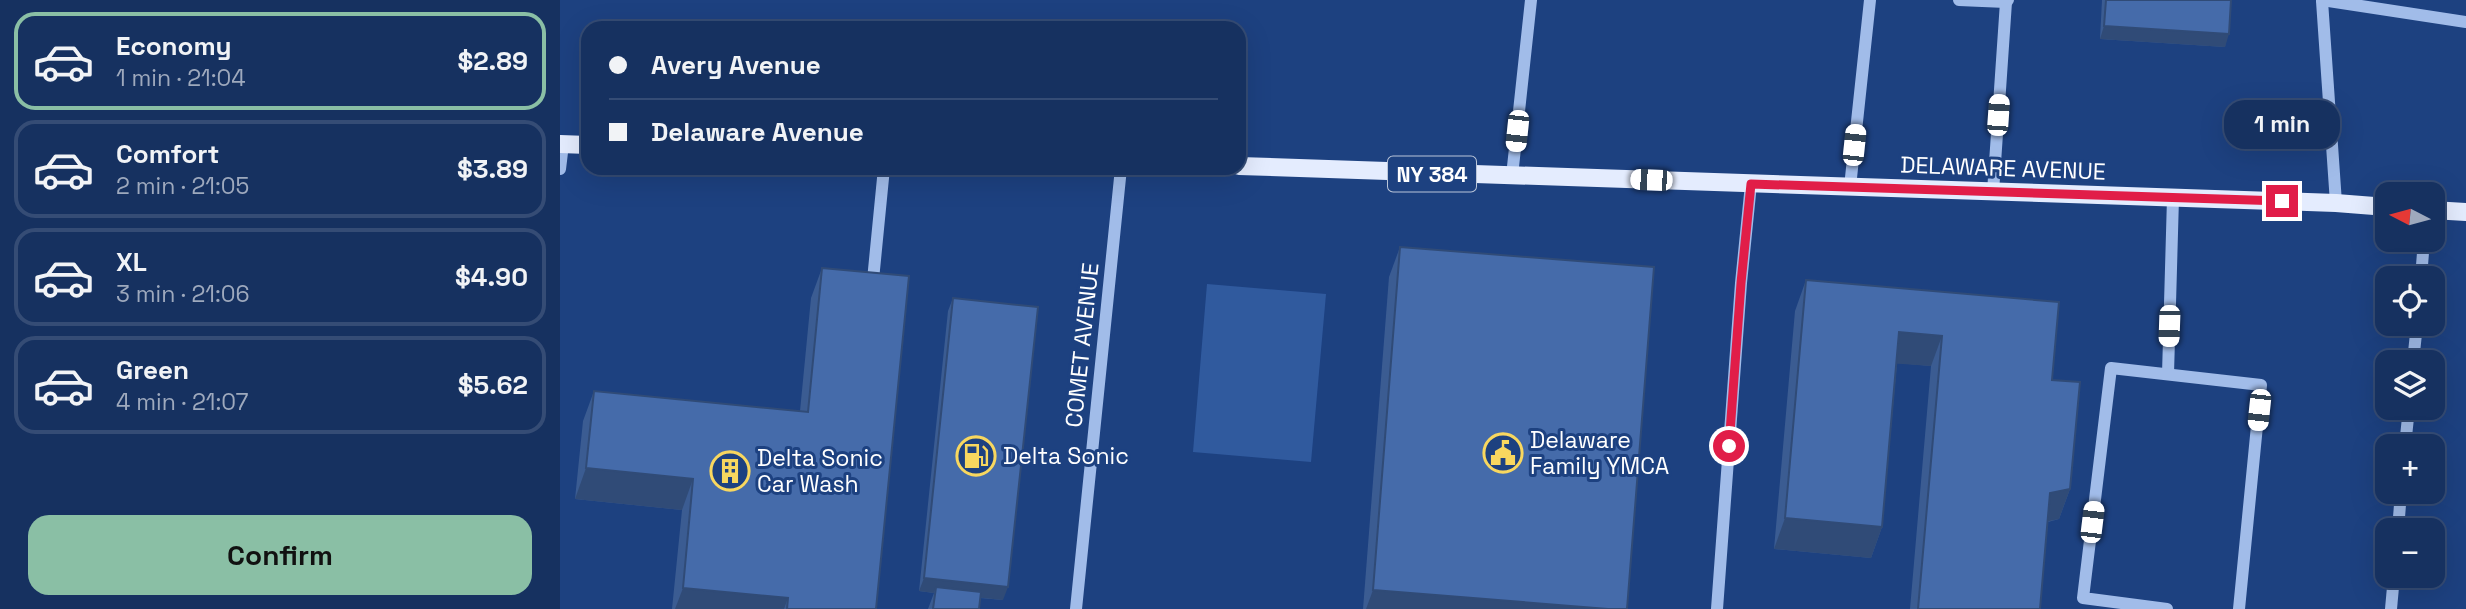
<!DOCTYPE html>
<meta charset="utf-8">
<style>
body{margin:0;font-family:"Space Grotesk",sans-serif;background:#1f3966;color:#f1f3f6;height:100vh;display:flex;flex-direction:column;font-size:26px;white-space:nowrap}
*{box-sizing:border-box;margin:0}
p{font-size:23px;color:#9ea9bd}
.icon{flex:none;width:38px;height:38px;fill:none;stroke:currentColor;stroke-width:2;stroke-linecap:round;stroke-linejoin:round}
.map{position:relative;flex:1;overflow:hidden}
.drawer{display:flex;flex-direction:column;background:#163160;width:560px}
.drawer>*{flex:none}
.guide{position:absolute;left:21px;top:21px;width:665px;height:154px;border-radius:21px;box-shadow:0 7px 28px #0002,0 0 0 2px #354c75;display:grid;align-content:center;height:154px;padding:0 28px;background:#163160}
.needle{width:46px;rotate:276deg}
.buttons{position:absolute;left:1815px;top:182px;display:grid;gap:14px}
.buttons a{display:grid;place-items:center;width:70px;height:70px;border-radius:14px;background:#163160;box-shadow:0 7px 28px #0002,0 0 0 2px #354c75;font-size:35px}
.end{position:absolute;width:32px;height:32px;margin:-16px;border:9px solid #e11d48;background:#fff;box-shadow:0 0 0 4px #fff}
.from{border-radius:50%}
.bubble{position:absolute;height:49px;border-radius:21px;background:#163160;box-shadow:0 7px 28px #0002,0 0 0 2px #354c75;font-size:23px;font-weight:800;line-height:49px;text-align:center}
.car{position:absolute;width:21px;height:42px;margin:-21px -10px;border-radius:9px;box-shadow:0 0 5px 2px #0007;background:linear-gradient(#fff 24%,#345 0 40%,#fff 0 76%,#345 0 86%,#fff 0)}
.guide b{display:flex;align-items:center;gap:24px;height:66px;font-size:26px}
.guide b+b{border-top:2px solid #354c75}
.guide i{width:18px;height:18px;background:#f1f3f6}
ul{padding:12px 0 0;list-style:none}
li{display:flex;align-items:center;gap:21px;height:98px;margin:0 14px 10px;padding:0 14px;border:4px solid #354c75;border-radius:21px}
li div{flex:1}
li b{display:block;font-size:26px}
li em{font-style:normal;font-weight:800}
li.active{border-color:#8abfa5}
li>.icon{width:63px;height:63px;stroke-width:1.5}
.action{display:flex;gap:14px;margin-top:auto;padding:14px 28px}
.action a{flex:1;height:80px;border-radius:21px;background:#8abfa5;color:#111;font-size:28px;font-weight:800;line-height:80px;text-align:center}
main{display:flex;flex:1;min-height:0}
.map>svg:first-child{display:block}
</style>
<main>
<section class="drawer">
<ul>
<li class="active"><svg class="icon" aria-label="car" viewBox="0 0 24 24"><path d="M5 17H2v-5l4-1 3-4h7l3 4 3 1v5h-3M9 17h6M6 11h13"/><circle cx="7" cy="17" r="2"/><circle cx="17" cy="17" r="2"/></svg><div><b>Economy</b><p>1 min · 21:04</p></div><em>$2.89</em></li>
<li><svg class="icon" aria-label="car" viewBox="0 0 24 24"><path d="M5 17H2v-5l4-1 3-4h7l3 4 3 1v5h-3M9 17h6M6 11h13"/><circle cx="7" cy="17" r="2"/><circle cx="17" cy="17" r="2"/></svg><div><b>Comfort</b><p>2 min · 21:05</p></div><em>$3.89</em></li>
<li><svg class="icon" aria-label="car" viewBox="0 0 24 24"><path d="M5 17H2v-5l4-1 3-4h7l3 4 3 1v5h-3M9 17h6M6 11h13"/><circle cx="7" cy="17" r="2"/><circle cx="17" cy="17" r="2"/></svg><div><b>XL</b><p>3 min · 21:06</p></div><em>$4.90</em></li>
<li><svg class="icon" aria-label="car" viewBox="0 0 24 24"><path d="M5 17H2v-5l4-1 3-4h7l3 4 3 1v5h-3M9 17h6M6 11h13"/><circle cx="7" cy="17" r="2"/><circle cx="17" cy="17" r="2"/></svg><div><b>Green</b><p>4 min · 21:07</p></div><em>$5.62</em></li>
</ul>
<div class="action"><a>Confirm</a></div>
</section>
<div class="map">
<svg width="1906" height="609" viewBox="0 0 1906 609">
<rect width="100%" height="100%" fill="#1d4180"/>
<polygon fill="#305a9e" points="647,284 766,294 751,462 633,452"/>
<g fill="none" stroke-linecap="round" stroke-linejoin="round">
<g stroke="#a1bce9" stroke-width="12">
<polyline points="1399,0 1446,2 1448,0"/>
<polyline points="1762,0 1906,22"/>
<polyline points="1762,1 1776,203"/>
<polyline points="0,169 3,144"/>
<polyline points="952,176 971,0"/>
<polyline points="1290,187 1310,0"/>
<polyline points="1433,192 1446,2"/>
<polyline points="1861,278 1864,240"/>
<polyline points="312,290 324,168"/>
<polyline points="1853,362 1857,324"/>
<polyline points="1608,374 1613,198"/>
<polyline points="1845,446 1849,408"/>
<polyline points="1838,530 1841,492"/>
<polyline points="516,609 561,168"/>
<polyline points="1157,609 1181,283 1191,184"/>
<polyline points="1607,609 1523,598 1551,368 1701,385 1679,609"/>
<polyline points="1831,609 1834,576"/>
</g>
<g stroke="#e4ecfe" stroke-width="18">
<polyline points="0,144 28,145"/>
<polyline points="679,166 1776,203 1827,207"/>
<polyline points="1872,210 1906,212"/>
</g>
</g>
<g fill="#3b5c92">
<polygon points="1542,0 1671,0 1665,47 1540,39"/>
<polygon points="840,247 1067,609 803,609 829,277"/>
<polygon points="262,268 316,609 112,609 122,510 15,499 23,421 34,391 240,411 251,298"/>
<polygon points="1246,280 1492,380 1510,489 1499,519 1488,522 1480,609 1350,609 1371,366 1337,363 1322,527 1311,558 1214,549 1235,311"/>
<polygon points="393,298 443,600 420,598 419,609 368,609 374,593 359,591 388,311"/>
</g>
<g fill="#304b77">
<polygon points="1544,26 1669,34 1665,47 1540,39"/>
<polygon points="1339,332 1382,336 1371,366 1328,363"/>
<polygon points="26,468 133,479 122,510 15,499"/>
<polygon points="1510,489 1499,519 1479,523 1490,493"/>
<polygon points="1225,518 1322,527 1311,558 1214,549"/>
<polygon points="364,578 448,587 443,600 375,593 376,587 374,593 359,591"/>
<polygon points="123,588 228,598 224,609 115,609"/>
<polygon points="813,590 1048,609 806,609"/>
</g>
<g fill="#456baa" stroke="#304b77" stroke-width="2">
<polygon points="1546,0 1671,0 1669,34 1544,26"/>
<polygon points="840,247 1094,267 1067,609 1048,609 813,590"/>
<polygon points="262,268 349,276 316,609 227,609 228,598 123,588 133,479 26,468 34,391 248,412"/>
<polygon points="1246,280 1499,302 1492,380 1520,382 1510,489 1490,493 1480,609 1358,609 1382,336 1339,332 1322,527 1225,518"/>
<polygon points="393,298 478,307 448,587 364,578"/>
<polygon points="376,587 421,592 419,609 373,609"/>
</g>
<g fill="none" stroke-linecap="round" stroke-linejoin="round">
<polyline stroke="#e11d48" stroke-width="9" points="1169,446 1181,283 1191,184 1722,201"/>
</g>
<defs>
<g id="civic-ring" transform="scale(2.0125)"><circle r="9.5" fill="#1d4180" stroke="#f8d75f" stroke-width="1.5"/><path d="M-.6-6.5H3V-4.5H.6V-3L4-1V1h2V6H-6V1h2V-1L-.6-3ZM-1.2 2.5V6h2.4V2.5Z" fill="#f8d75f"/></g>
<g id="fuel-ring" transform="scale(2.0125)"><circle r="9.5" fill="#1d4180" stroke="#f8d75f" stroke-width="1.5"/><path d="M-5.5-6h7V0h2V4h1.3V-2.5L3-4.5l.8-.8L6-3V5H2.5V1h-1V6h-7ZM-4.2-4.7v3.2H.2V-4.7Z" fill="#f8d75f"/></g>
<g id="building-ring" transform="scale(2.0125)"><circle r="9.5" fill="#1d4180" stroke="#f8d75f" stroke-width="1.5"/><path d="M-4-6H4V6H1V3H-1V6H-4ZM-2.5-4.3h1.7v1.8h-1.7ZM.8-4.3h1.7v1.8H.8ZM-2.5-1h1.7V.8h-1.7ZM.8-1h1.7V.8H.8Z" fill="#f8d75f"/></g>
</defs>
<g fill-rule="evenodd">
<use href="#civic-ring" x="943" y="453"/>
<use href="#fuel-ring" x="416" y="456"/>
<use href="#building-ring" x="170" y="471"/>
</g>
<g text-anchor="middle" dominant-baseline="central" stroke-width="6" stroke-linejoin="round" paint-order="stroke">
<rect fill="#1d4180" stroke="#bbc6d9" stroke-width="2" x="828" y="156.5" width="88" height="35" rx="5"/>
<g font-size="21" font-weight="bold" fill="#fff">
<text x="872" y="174">NY 384</text>
</g>
<g font-size="23" fill="#fff" stroke="#1d4180">
<text transform="translate(1443 168) rotate(2)">DELAWARE AVENUE</text>
<text transform="translate(522 345) rotate(-84)">COMET AVENUE</text>
</g>
<g font-size="23" fill="#fff" stroke="#1d4180" text-anchor="start">
<text x="970" y="440">Delaware<tspan x="970" dy="26">Family YMCA</tspan></text>
<text x="443" y="456">Delta Sonic</text>
<text x="197" y="458">Delta Sonic<tspan x="197" dy="26">Car Wash</tspan></text>
</g>
</g>
</svg>
<div class="buttons">
<a><svg class="needle" viewBox="-14 -14 28 28"><path d="M0-13l5 13h-10z" fill="#e53935"/><path d="M0 13l5-13h-10z" fill="#9ea9bd"/></svg></a>
<a><svg class="icon" aria-label="locate" viewBox="0 0 24 24"><circle cx="12" cy="12" r="6"/><path d="M12 2v4M12 18v4M2 12h4M18 12h4"/></svg></a>
<a><svg class="icon" aria-label="layers" viewBox="0 0 24 24"><path d="M12 4l9 5-9 5-9-5zM3 14l9 5 9-5"/></svg></a>
<a>+</a>
<a>−</a>
</div>
<i class="end from" style="left:1169px;top:446px"></i>
<i class="end" style="left:1722px;top:201px"></i>
<div class="bubble" style="left:1664px;top:100px;width:116px">1 min</div>
<i class="car" style="left:1438px;top:115px;rotate:4deg"></i>
<i class="car" style="left:957px;top:131px;rotate:186deg"></i>
<i class="car" style="left:1294px;top:145px;rotate:6deg"></i>
<i class="car" style="left:1091px;top:180px;rotate:272deg"></i>
<i class="car" style="left:1609px;top:326px;rotate:182deg"></i>
<i class="car" style="left:1699px;top:410px;rotate:186deg"></i>
<i class="car" style="left:1532px;top:522px;rotate:7deg"></i>
<div class="guide">
<b><i class="from"></i>Avery Avenue</b>
<b><i></i>Delaware Avenue</b>
</div>
</div>
</main>
